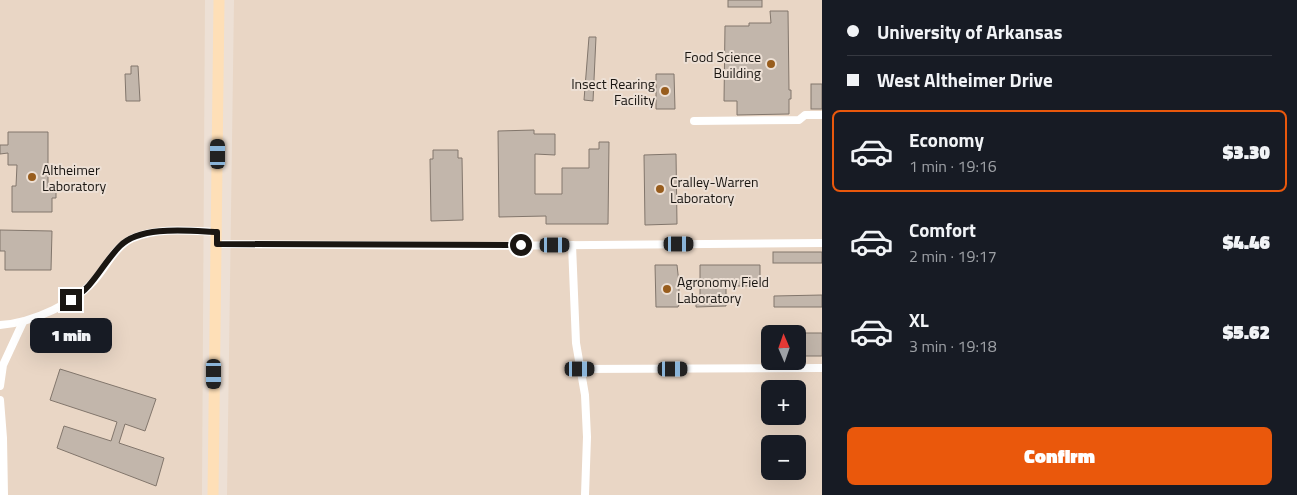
<!DOCTYPE html>
<meta charset="utf-8">
<style>
body{margin:0;font-family:"Titillium Web",sans-serif;background:#20242c;color:#f1f3f6;height:100vh;display:flex;flex-direction:column;font-size:19px;white-space:nowrap}
*{box-sizing:border-box;margin:0}
p{font-size:16px;color:#9ea1a6}
.icon{flex:none;width:28px;height:28px;fill:none;stroke:currentColor;stroke-width:2;stroke-linecap:round;stroke-linejoin:round}
.map{position:relative;flex:1;overflow:hidden}
.side{display:flex;flex-direction:column;background:#171b24;width:475px}
.side>*{flex:none}
.hud{display:grid;align-content:center;height:110px;padding:0 25px;background:#171b24}
.needle{width:32px;rotate:358deg}
.controls{position:absolute;left:761px;top:325px;display:grid;gap:10px}
.controls a{display:grid;place-items:center;width:45px;height:45px;border-radius:8px;background:#171b24;box-shadow:0 5px 20px #0002;font-size:25px}
.end{position:absolute;width:22px;height:22px;margin:-11px;border:6px solid #1a1612;background:#fff;box-shadow:0 0 0 2px #fff}
.from{border-radius:50%}
.bubble{position:absolute;height:35px;border-radius:8px;background:#171b24;box-shadow:0 5px 20px #0002;font-size:16px;font-weight:800;line-height:35px;text-align:center}
.car{position:absolute;width:15px;height:30px;margin:-15px -8px;border-radius:6px;box-shadow:0 0 4px 1px #0007;background:linear-gradient(#222 24%,#8ab4d8 0 40%,#222 0 76%,#8ab4d8 0 86%,#222 0)}
.hud b{display:flex;align-items:center;gap:18px;height:48px;font-size:19px}
.hud b+b{border-top:1px solid #363941}
.hud i{width:12px;height:12px;background:#f1f3f6}
ul{padding:0;list-style:none}
li{display:flex;align-items:center;gap:15px;height:82px;margin:0 10px 8px;padding:0 15px;border:2px solid transparent;border-radius:8px}
li div{flex:1}
li b{display:block;font-size:19px}
li em{font-style:normal;font-weight:800}
li.active{border-color:#ea580c}
li>.icon{width:45px;height:45px;stroke-width:1.5}
.action{display:flex;gap:10px;margin-top:auto;padding:10px 25px}
.action a{flex:1;height:58px;border-radius:8px;background:#ea580c;color:#fff;font-size:20px;font-weight:800;line-height:58px;text-align:center}
main{display:flex;flex:1;min-height:0}
.map>svg:first-child{display:block}
</style>
<main>
<div class="map">
<svg width="822" height="495" viewBox="0 0 822 495">
<rect width="100%" height="100%" fill="#ede0d5"/>
<g fill="#e9d6c5" fill-rule="evenodd">
<polygon points="0,0 205,0 202,495 0,495"/>
<path d="M234,0H822V495H227ZM770,334H798V361H770ZM770,389H798V416H770ZM770,444H798V471H770Z"/>
</g>
<g fill="#c2b6ab" stroke="#82766c">
<rect x="728" y="0" width="34" height="7"/>
<polygon points="770,11 788,11 789,90 791,90 791,99 789,99 789,114 737,115 737,101 724,101 725,26 749,26 749,23 771,23"/>
<polygon points="589,37 596,37 593,101 584,100"/>
<polygon points="131,66 138,66 140,101 126,101 125,74 131,74"/>
<polygon points="656,74 674,74 675,109 656,109"/>
<rect x="811" y="84" width="11" height="25"/>
<polygon points="534,130 534,134 555,134 555,155 535,154 535,194 562,194 562,168 589,168 589,149 599,149 599,142 609,142 608,224 546,224 546,216 499,217 498,131"/>
<polygon points="8,132 48,132 48,186 56,186 56,198 52,198 52,212 12,212 12,186 16,186 17,165 8,165 8,153 0,154 0,145 8,145"/>
<polygon points="433,150 458,150 458,158 462,158 463,220 431,221 430,159 433,159"/>
<polygon points="676,154 677,224 645,225 644,155"/>
<polygon points="0,230 52,231 51,270 5,270 5,251 0,251"/>
<rect x="773" y="252" width="49" height="11"/>
<polygon points="655,265 677,265 679,283 679,305 678,307 656,307"/>
<polygon points="700,265 760,265 760,286 726,286 726,306 696,307 696,299 700,299"/>
<polygon points="822,295 822,307 774,307 774,296"/>
<rect x="798" y="333" width="24" height="23"/>
<polygon points="60,369 156,399 145,431 125,424 119,443 164,458 156,486 57,448 64,426 111,441 117,422 50,400"/>
</g>
<g fill="none" stroke-linecap="round" stroke-linejoin="round">
<g stroke="#fff" stroke-width="8">
<polyline points="694,121 799,120 805,115 822,115"/>
<polyline points="217,244 469,246 822,243"/>
<polyline points="572,245 576,343 585,395 587,437 585,495"/>
<path d="M0,325C32,323 77,303 97,277C109,262 116,246 133,238C159,227 190,231 217,232"/>
<polyline points="577,369 822,368"/>
<polyline points="0,386 3,365 23,322"/>
<polyline points="0,400 3,438 4,495"/>
</g>
<polyline stroke="#fedfb7" stroke-width="11" points="213,495 219,0"/>
</g>
<g fill="none" stroke-linecap="round" stroke-linejoin="round">
<path stroke="#1a1612" stroke-width="6" d="M71,300C94,287 102,264 120,246C141,225 190,231 217,232V244L521,245"/>
</g>
<g fill="#985d1d" stroke="#ede0d5" stroke-width="2">
<circle cx="771" cy="64" r="5"/>
<circle cx="665" cy="91" r="5"/>
<circle cx="32" cy="177" r="5"/>
<circle cx="660" cy="189" r="5"/>
<circle cx="667" cy="289" r="5"/>
</g>
<g text-anchor="middle" dominant-baseline="central" stroke-width="4" stroke-linejoin="round" paint-order="stroke">
<g font-size="14" fill="#1a1612" stroke="#ede0d5" text-anchor="start">
<text x="761" y="56" text-anchor="end">Food Science<tspan x="761" dy="16">Building</tspan></text>
<text x="655" y="83" text-anchor="end">Insect Rearing<tspan x="655" dy="16">Facility</tspan></text>
<text x="42" y="169">Altheimer<tspan x="42" dy="16">Laboratory</tspan></text>
<text x="670" y="181">Cralley-Warren<tspan x="670" dy="16">Laboratory</tspan></text>
<text x="677" y="281">Agronomy Field<tspan x="677" dy="16">Laboratory</tspan></text>
</g>
</g>
</svg>
<div class="controls">
<a><svg class="needle" viewBox="-14 -14 28 28"><path d="M0-13l5 13h-10z" fill="#e53935"/><path d="M0 13l5-13h-10z" fill="#9ea1a6"/></svg></a>
<a>+</a>
<a>−</a>
</div>
<i class="end from" style="left:521px;top:245px"></i>
<i class="end" style="left:71px;top:300px"></i>
<div class="bubble" style="left:30px;top:318px;width:82px">1 min</div>
<i class="car" style="left:218px;top:154px;rotate:0deg"></i>
<i class="car" style="left:679px;top:244px;rotate:90deg"></i>
<i class="car" style="left:555px;top:245px;rotate:90deg"></i>
<i class="car" style="left:580px;top:369px;rotate:90deg"></i>
<i class="car" style="left:673px;top:369px;rotate:90deg"></i>
<i class="car" style="left:214px;top:374px;rotate:180deg"></i>
</div>
<section class="side">
<div class="hud">
<b><i class="from"></i>University of Arkansas</b>
<b><i></i>West Altheimer Drive</b>
</div>
<ul>
<li class="active"><svg class="icon" aria-label="car" viewBox="0 0 24 24"><path d="M5 17H2v-5l4-1 3-4h7l3 4 3 1v5h-3M9 17h6M6 11h13"/><circle cx="7" cy="17" r="2"/><circle cx="17" cy="17" r="2"/></svg><div><b>Economy</b><p>1 min · 19:16</p></div><em>$3.30</em></li>
<li><svg class="icon" aria-label="car" viewBox="0 0 24 24"><path d="M5 17H2v-5l4-1 3-4h7l3 4 3 1v5h-3M9 17h6M6 11h13"/><circle cx="7" cy="17" r="2"/><circle cx="17" cy="17" r="2"/></svg><div><b>Comfort</b><p>2 min · 19:17</p></div><em>$4.46</em></li>
<li><svg class="icon" aria-label="car" viewBox="0 0 24 24"><path d="M5 17H2v-5l4-1 3-4h7l3 4 3 1v5h-3M9 17h6M6 11h13"/><circle cx="7" cy="17" r="2"/><circle cx="17" cy="17" r="2"/></svg><div><b>XL</b><p>3 min · 19:18</p></div><em>$5.62</em></li>
</ul>
<div class="action"><a>Confirm</a></div>
</section>
</main>
